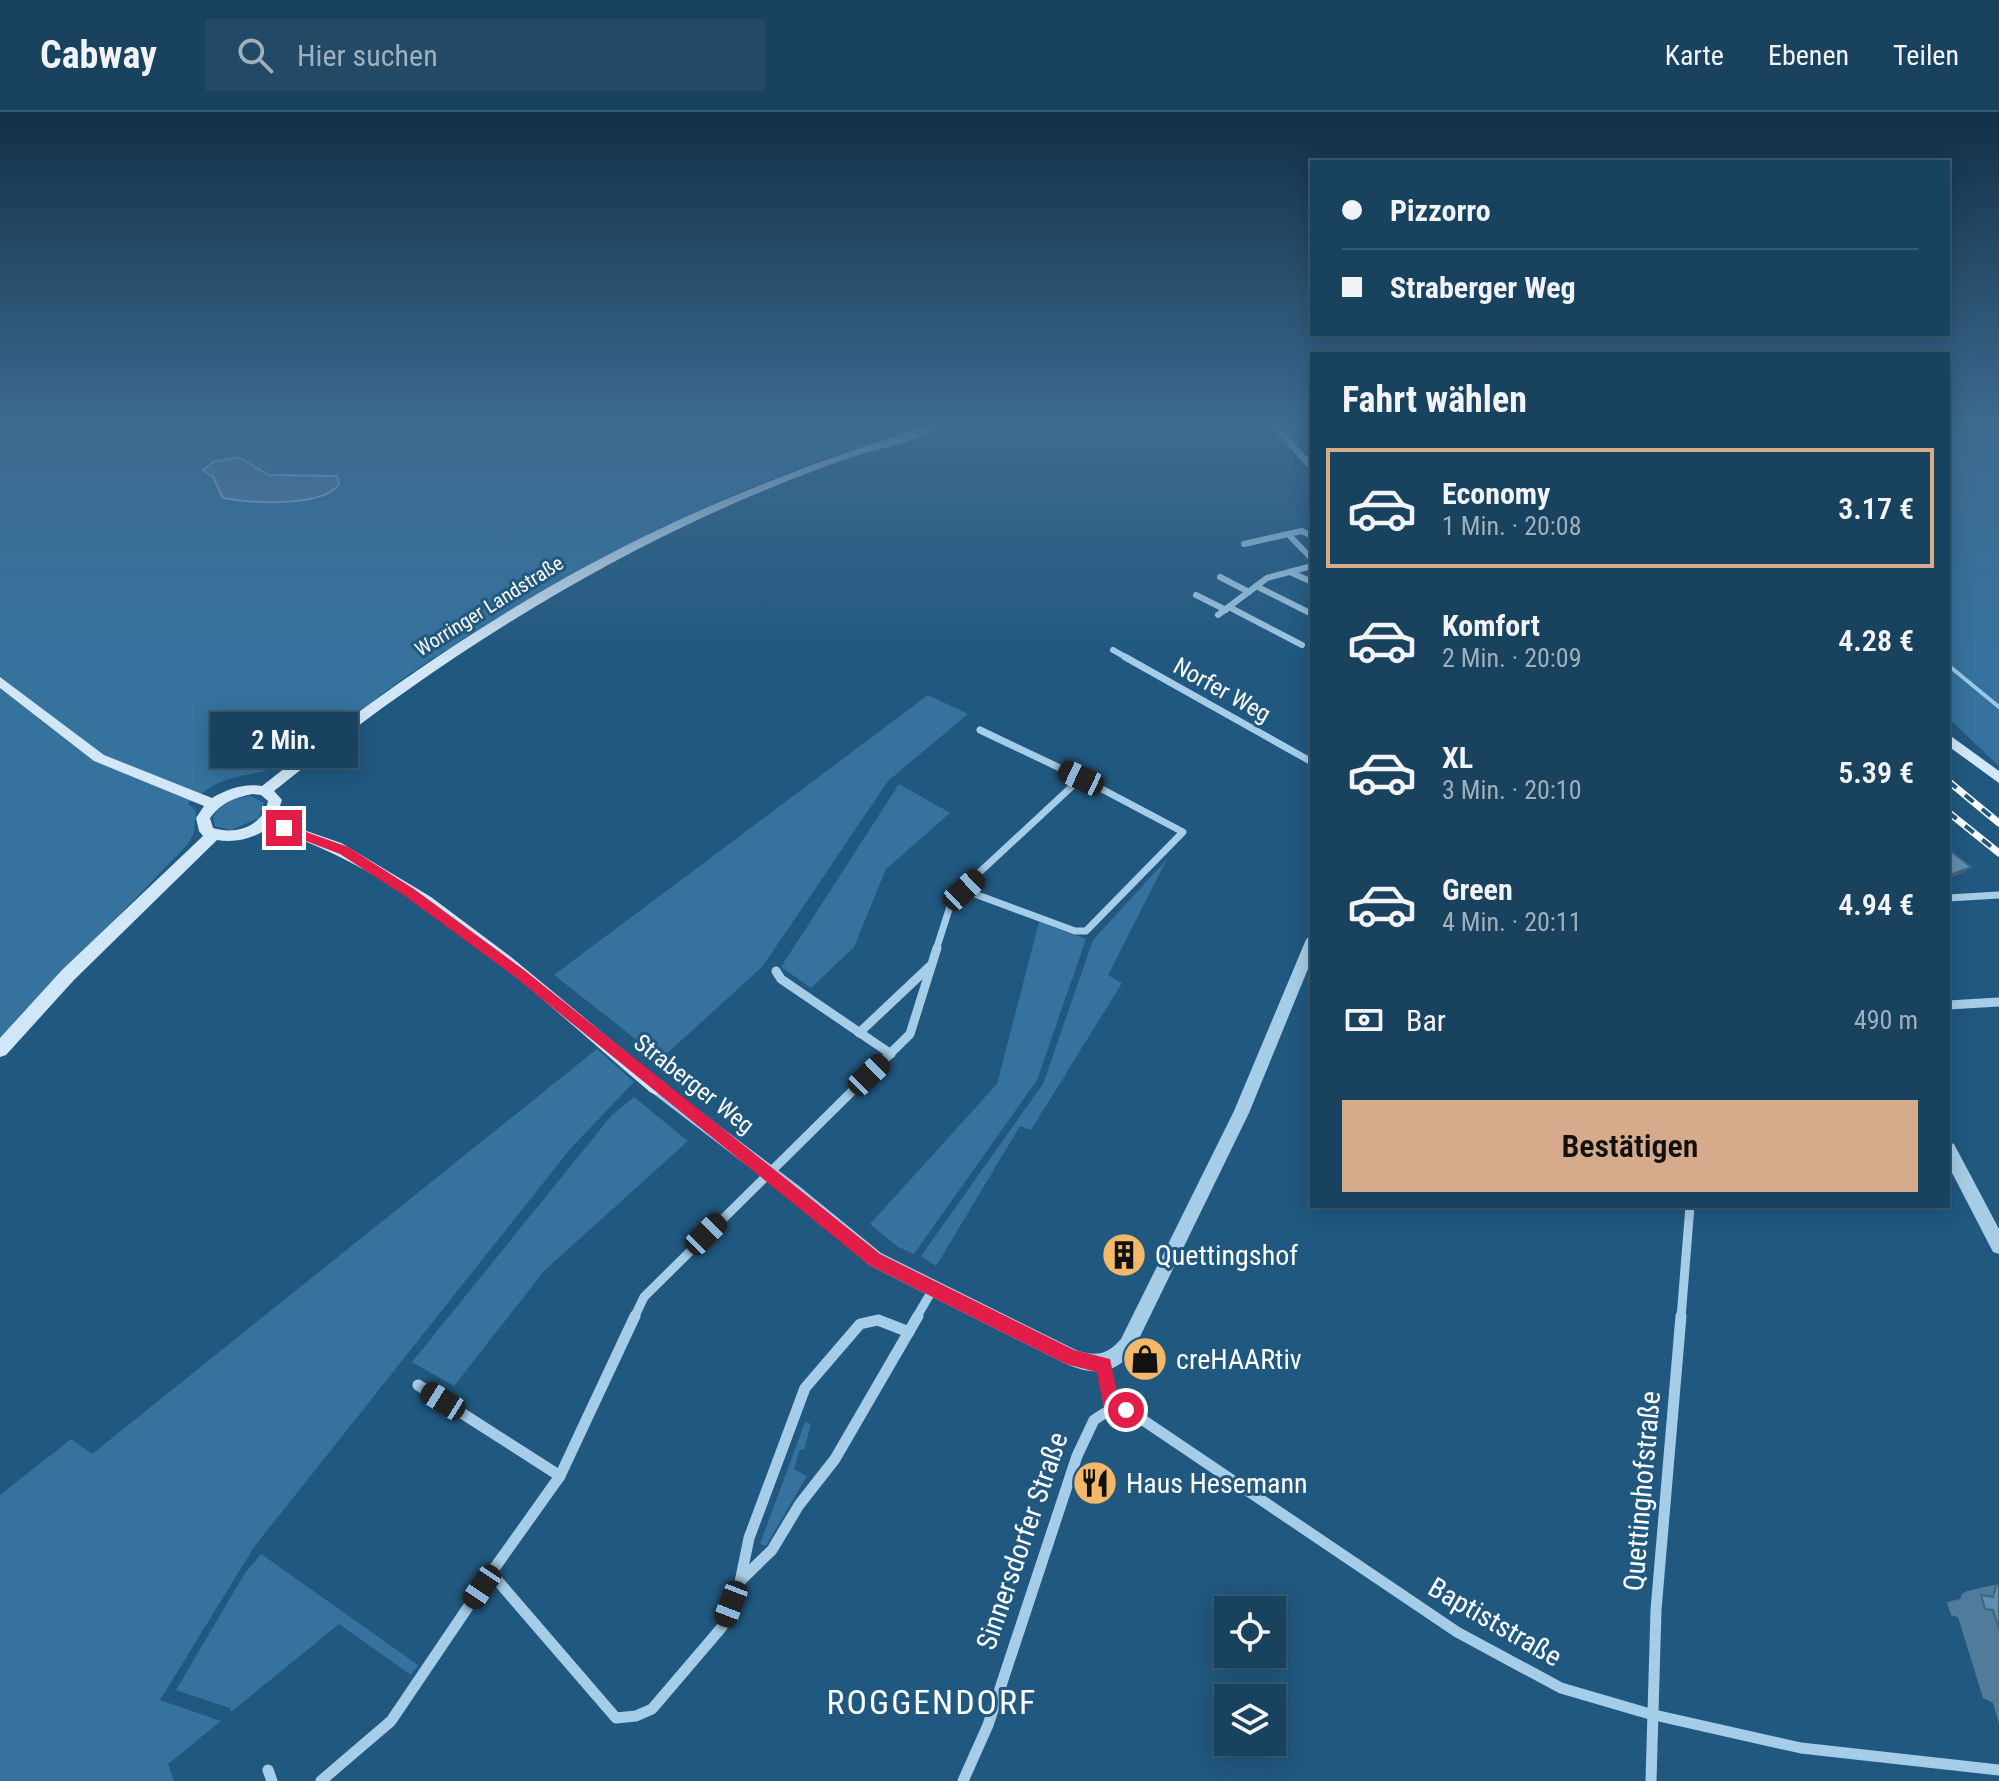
<!DOCTYPE html>
<html lang="de">
<meta charset="utf-8">
<style>
body{margin:0;font-family:"Roboto Condensed",sans-serif;background:#224965;color:#f1f3f6;height:100vh;display:flex;flex-direction:column;font-size:30px;white-space:nowrap}
*{box-sizing:border-box;margin:0}
p{font-size:26px;color:#9fb0bd}
.icon{flex:none;width:44px;height:44px;fill:none;stroke:currentColor;stroke-width:2;stroke-linecap:round;stroke-linejoin:round}
.map{position:relative;flex:1;overflow:hidden}
.side{position:absolute;left:1310px;top:240px;width:640px;height:856px;display:flex;flex-direction:column;background:#19425f;border-radius:0px;box-shadow:0 4px 20px #0003,0 0 0 2px #375b74}
.side>*{flex:none}
.hud{position:absolute;left:1310px;top:48px;width:640px;height:176px;border-radius:0px;box-shadow:0 4px 20px #0003,0 0 0 2px #375b74;display:grid;align-content:center;height:176px;padding:0 32px;background:#19425f}
.buttons{position:absolute;left:1214px;top:1484px;display:grid;gap:16px}
.buttons a{display:grid;place-items:center;width:72px;height:72px;border-radius:0px;background:#19425f;box-shadow:0 4px 20px #0003,0 0 0 2px #375b74;font-size:40px}
.end{position:absolute;width:36px;height:36px;margin:-18px;border:10px solid #e11d48;background:#fff;box-shadow:0 0 0 4px #fff}
.from{border-radius:50%}
.bubble{position:absolute;height:56px;border-radius:0px;background:#19425f;box-shadow:0 4px 20px #0003,0 0 0 2px #375b74;font-size:26px;font-weight:600;line-height:56px;text-align:center}
.car{position:absolute;width:24px;height:48px;margin:-24px -12px;border-radius:10px;box-shadow:0 0 6px 2px #0007;background:linear-gradient(#222 24%,#8ab4d8 0 40%,#222 0 76%,#8ab4d8 0 86%,#222 0)}
.hud b{display:flex;align-items:center;gap:28px;height:76px;font-size:30px}
.hud b+b{border-top:2px solid #375b74}
.hud i{width:20px;height:20px;background:#f1f3f6}
ul{padding:0;list-style:none}
li{display:flex;align-items:center;gap:24px;height:120px;margin:0 16px 12px;padding:0 16px;border:4px solid transparent;border-radius:0px}
li div{flex:1}
li b{display:block;font-size:30px}
li em{font-style:normal;font-weight:600}
li.on{border-color:#d6ab8b}
li>.icon{width:72px;height:72px;stroke-width:1.5}
h2{padding:0 32px;font-size:36px;line-height:96px}
.pay{display:flex;align-items:center;gap:20px;height:88px;padding:0 32px;font-size:30px}
.pay p{margin-inline-start:auto}
.button{display:flex;gap:16px;margin-top:auto;padding:16px 32px}
.button a{flex:1;height:92px;border-radius:0px;background:#d6ab8b;color:#111;font-size:32px;font-weight:600;line-height:92px;text-align:center}
header{display:flex;align-items:center;gap:48px;box-sizing:border-box;height:112px;padding:0 40px;background:#19425f;border-bottom:2px solid #375b74}
header strong{font-size:38px}
nav{display:flex;gap:44px;margin-inline-start:auto;font-size:28px}
.search{width:560px;height:72px;background:#224965;display:flex;align-items:center;gap:20px;box-sizing:border-box;padding:0 28px;border-radius:0px;color:#9fb0bd;font-size:30px}
.map>svg:first-child{display:block}
</style>
<header>
<strong>Cabway</strong>
<div class="search"><svg class="icon" aria-label="search" viewBox="0 0 24 24"><circle cx="10" cy="10" r="6"/><path d="M15 15l6 6"/></svg>Hier suchen</div>
<nav><a>Karte</a><a>Ebenen</a><a>Teilen</a></nav>
</header>
<div class="map">
<svg width="1999" height="1669" viewBox="0 0 1999 1669">
<rect width="100%" height="100%" fill="#21587f"/>
<g fill="#35729d">
<path d="M0,315H927C745,364 576,452 420,555C376,584 337,620 293,648C269,663 242,660 218,671C208,676 197,685 188,691L196,699L194,720L188,732L0,926Z"/>
<polygon points="1948,315 1999,315 1999,654 1948,606"/>
<polygon points="928,583 968,602 888,669 763,854 661,947 554,863"/>
<polygon points="899,672 950,701 886,757 854,835 811,876 781,855"/>
<path d="M251,684L264,691L259,706L231,718L215,714L213,705C220,691 235,685 251,684Z"/>
<polygon points="1167,747 1108,863 1122,871 1031,1018 1020,1014 936,1154 921,1144 1043,972 1093,828"/>
<polygon points="1039,810 1086,827 1037,968 914,1142 898,1135 870,1112 997,972"/>
<polygon points="597,937 634,970 571,1036 254,1435 160,1588 221,1609 168,1652 174,1669 0,1669 0,1383 71,1327 92,1342"/>
<polygon points="634,985 688,1029 544,1159 454,1274 412,1250 611,1004"/>
<polygon points="805,1310 811,1312 804,1338 800,1337 794,1357 807,1364 766,1434 760,1432"/>
<polygon points="261,1442 418,1553 411,1563 339,1512 231,1600 230,1596 176,1578 245,1461"/>
</g>
<path fill="#59809c" stroke="#9ac9e8" stroke-width="2" d="M238,345L269,363L337,364L339,372C323,396 249,391 223,386L213,365L203,358L213,350Z"/>
<g fill="none" stroke-linecap="round" stroke-linejoin="round">
<polyline stroke="#9ac9e8" stroke-width="4" points="1948,553 1999,595"/>
<g stroke="#a6cde7" stroke-width="6">
<polyline points="1312,424 1302,419 1288,422 1312,447"/>
<polyline points="1244,432 1288,422"/>
<polyline points="1290,460 1312,470"/>
<polyline points="1220,465 1249,480"/>
<polyline points="1256,474 1312,502"/>
<polyline points="1196,483 1226,498"/>
<polyline points="1229,495 1302,533"/>
<polyline points="1218,503 1267,466 1312,454"/>
<polyline points="1113,538 1129,547"/>
</g>
<g stroke="#a6cde7" stroke-width="7">
<polyline points="1125,545 1312,650"/>
<polyline points="980,618 1081,666"/>
<polyline points="1948,786 1999,783"/>
<polyline points="936,838 953,785 1081,666 1183,720 1086,819 1075,819 964,778"/>
</g>
<g stroke="#a6cde7" stroke-width="9">
<polyline points="776,859 781,867 891,942"/>
<polyline points="1948,893 1999,890"/>
<polyline points="859,921 930,854"/>
<polyline points="634,1206 644,1185 910,922 937,836"/>
<polyline points="916,1206 933,1177"/>
<polyline points="1681,1206 1690,1094"/>
</g>
<g stroke="#a6cde7" stroke-width="11">
<polyline points="418,1273 560,1364 635,1204"/>
<polyline points="1111,1297 1137,1304 1457,1520 1561,1576 1650,1602 1801,1636 1999,1658"/>
<polyline points="560,1364 491,1461 616,1606 636,1604 652,1597 722,1515 740,1470 749,1426 805,1276 860,1212 878,1208 909,1220"/>
<polyline points="740,1469 772,1438 799,1393 835,1347 918,1204"/>
<polyline points="268,1658 272,1669"/>
<polyline points="321,1669 391,1609 491,1461"/>
<polyline points="963,1669 988,1613 1077,1344 1094,1308 1111,1297 1104,1253"/>
<polyline points="1651,1669 1656,1498 1681,1204"/>
</g>
<g fill="#a6cde7" fill-rule="evenodd">
<polygon points="1271,315 1280,315 1312,350 1312,358 1309,357"/>
<path d="M1312,825V847L1249,1001L1133,1239C1114,1264 1092,1263 1066,1252L869,1153L787,1084L651,980L648,975L651,970L656,968L661,970L799,1074L881,1141L1076,1238C1096,1245 1107,1243 1121,1227L1234,999L1305,830L1307,826Z"/>
<polygon points="1948,1030 1954,1032 1999,1117 1999,1142 1993,1140 1948,1053"/>
</g>
<g fill="#d1e6f6" fill-rule="evenodd">
<path d="M924,315H941C914,331 878,336 849,346C805,361 762,379 719,398C557,471 412,568 274,679L282,688L275,708L341,731L431,785L511,845L662,970L665,975L662,980L656,983L650,980C535,883 414,761 268,716C253,727 235,731 217,728L74,868L6,943L0,945V926L62,858L203,724L199,719L196,706L204,694L94,649L0,576V565L104,643L212,686C227,677 245,671 262,674C388,574 519,483 664,415C748,375 835,343 924,315ZM253,682L261,683L268,689C263,715 235,723 213,716L210,706C221,691 235,685 253,682Z"/>
<polygon points="1948,622 1999,659 1999,671 1948,634"/>
</g>
<g stroke="#fff" stroke-width="7">
<g id="rail">
<polyline points="1948,669 1999,711"/>
<polyline points="1948,700 1999,741"/>
</g>
</g>
<use href="#rail" stroke="#21587f" stroke-width="4" stroke-dasharray="11" stroke-linecap="butt"/>
</g>
<g fill="#517b9a">
<polygon points="1138,1136 1127,1158 1110,1150 1111,1142"/>
<polygon points="1999,1472 1999,1612 1993,1591 1983,1586 1958,1505 1951,1503 1947,1490 1960,1487 1962,1482 1967,1479"/>
</g>
<g fill="#42647d">
<polygon points="1971,755 1965,760 1948,767 1948,764"/>
<polygon points="1140,1128 1138,1136 1127,1158 1129,1150"/>
</g>
<g fill="#5e8fb3" stroke="#42647d" stroke-width="2">
<polygon points="1948,737 1971,755 1948,764"/>
<polygon points="1122,1120 1140,1128 1129,1150 1111,1142"/>
<polygon points="1999,1473 1999,1517 1993,1498 1985,1497 1981,1483 1993,1485 1996,1474"/>
</g>
<linearGradient id="sky" x2="0" y2="1"><stop stop-color="#123046"/><stop offset="0.57" stop-color="#3d6a90"/><stop offset="1" stop-color="#3d6a90" stop-opacity="0"/></linearGradient>
<rect width="1999" height="549" fill="url(#sky)"/>
<polygon fill="#e11d48" points="284,712 348,735 414,777 524,858 880,1142 1074,1238 1110,1247 1119,1289 1133,1292 1133,1304 1126,1307 1105,1303 1097,1260 1066,1252 869,1153 515,865 405,784 340,742 280,719 280,713"/>
<defs>
<g id="building-disc" transform="scale(2.3)"><circle r="9.5" fill="#f4b868" stroke="#21587f"/><path d="M-4-6H4V6H1V3H-1V6H-4ZM-2.5-4.3h1.7v1.8h-1.7ZM.8-4.3h1.7v1.8H.8ZM-2.5-1h1.7V.8h-1.7ZM.8-1h1.7V.8H.8Z" fill="#111"/></g>
<g id="shop-disc" transform="scale(2.3)"><circle r="9.5" fill="#f4b868" stroke="#21587f"/><path d="M-5-2.5h2.3a2.7 3.5 0 0 1 5.4 0H5L5.5 6h-11ZM-1.5-2.5h3a1.5 2.3 0 0 0-3 0Z" fill="#111"/></g>
<g id="restaurant-disc" transform="scale(2.3)"><circle r="9.5" fill="#f4b868" stroke="#21587f"/><path d="M-5-6h1v4h1v-4h1v4h1v-4h1v5L-1.5 .5V6h-2V.5L-5-1ZM5-6V6H3V1.5H1.5Q1.5-4 5-6Z" fill="#111"/></g>
</defs>
<g fill-rule="evenodd">
<use href="#building-disc" x="1124" y="1143"/>
<use href="#shop-disc" x="1145" y="1247"/>
<use href="#restaurant-disc" x="1095" y="1371"/>
</g>
<g text-anchor="middle" dominant-baseline="central" stroke-width="6" stroke-linejoin="round" paint-order="stroke">
<g font-size="20" fill="#fff" stroke="#21587f">
<text transform="translate(489 494) rotate(-32)">Worringer Landstraße</text>
</g>
<g font-size="24" fill="#fff" stroke="#21587f">
<text transform="translate(1222 578) rotate(29)">Norfer Weg</text>
<text transform="translate(694 972) rotate(38)">Straberger Weg</text>
</g>
<g font-size="28" fill="#fff" stroke="#21587f" text-anchor="start">
<text x="1155" y="1143">Quettingshof</text>
<text x="1176" y="1247">creHAARtiv</text>
<text x="1126" y="1371">Haus Hesemann</text>
</g>
<g font-size="28" fill="#fff" stroke="#21587f">
<text transform="translate(1642 1379) rotate(-85)">Quettinghofstraße</text>
<text transform="translate(1022 1429) rotate(-71)">Sinnersdorfer Straße</text>
<text transform="translate(1495 1510) rotate(30)">Baptiststraße</text>
</g>
<g font-size="34" letter-spacing="2" fill="#fff" stroke="#21587f">
<text x="932" y="1590">ROGGENDORF</text>
</g>
</g>
</svg>
<div class="buttons">
<a><svg class="icon" aria-label="locate" viewBox="0 0 24 24"><circle cx="12" cy="12" r="6"/><path d="M12 2v4M12 18v4M2 12h4M18 12h4"/></svg></a>
<a><svg class="icon" aria-label="layers" viewBox="0 0 24 24"><path d="M12 4l9 5-9 5-9-5zM3 14l9 5 9-5"/></svg></a>
</div>
<i class="end from" style="left:1126px;top:1298px"></i>
<i class="end" style="left:284px;top:716px"></i>
<div class="bubble" style="left:210px;top:600px;width:148px">2 Min.</div>
<i class="car" style="left:1081px;top:666px;rotate:295deg"></i>
<i class="car" style="left:964px;top:778px;rotate:47deg"></i>
<i class="car" style="left:869px;top:963px;rotate:46deg"></i>
<i class="car" style="left:706px;top:1122px;rotate:45deg"></i>
<i class="car" style="left:443px;top:1289px;rotate:302deg"></i>
<i class="car" style="left:482px;top:1475px;rotate:214deg"></i>
<i class="car" style="left:731px;top:1492px;rotate:201deg"></i>
<div class="hud">
<b><i class="from"></i>Pizzorro</b>
<b><i></i>Straberger Weg</b>
</div>
<section class="side">
<h2>Fahrt wählen</h2>
<ul>
<li class="on"><svg class="icon" aria-label="car" viewBox="0 0 24 24"><path d="M5 17H2v-5l4-1 3-4h7l3 4 3 1v5h-3M9 17h6M6 11h13"/><circle cx="7" cy="17" r="2"/><circle cx="17" cy="17" r="2"/></svg><div><b>Economy</b><p>1 Min. · 20:08</p></div><em>3.17 €</em></li>
<li><svg class="icon" aria-label="car" viewBox="0 0 24 24"><path d="M5 17H2v-5l4-1 3-4h7l3 4 3 1v5h-3M9 17h6M6 11h13"/><circle cx="7" cy="17" r="2"/><circle cx="17" cy="17" r="2"/></svg><div><b>Komfort</b><p>2 Min. · 20:09</p></div><em>4.28 €</em></li>
<li><svg class="icon" aria-label="car" viewBox="0 0 24 24"><path d="M5 17H2v-5l4-1 3-4h7l3 4 3 1v5h-3M9 17h6M6 11h13"/><circle cx="7" cy="17" r="2"/><circle cx="17" cy="17" r="2"/></svg><div><b>XL</b><p>3 Min. · 20:10</p></div><em>5.39 €</em></li>
<li><svg class="icon" aria-label="car" viewBox="0 0 24 24"><path d="M5 17H2v-5l4-1 3-4h7l3 4 3 1v5h-3M9 17h6M6 11h13"/><circle cx="7" cy="17" r="2"/><circle cx="17" cy="17" r="2"/></svg><div><b>Green</b><p>4 Min. · 20:11</p></div><em>4.94 €</em></li>
</ul>
<div class="pay"><svg class="icon" aria-label="cash" viewBox="0 0 24 24"><path d="M3 7h18v10H3z"/><circle cx="12" cy="12" r="2"/></svg>Bar<p>490 m</p></div>
<div class="button"><a>Bestätigen</a></div>
</section>
</div>
